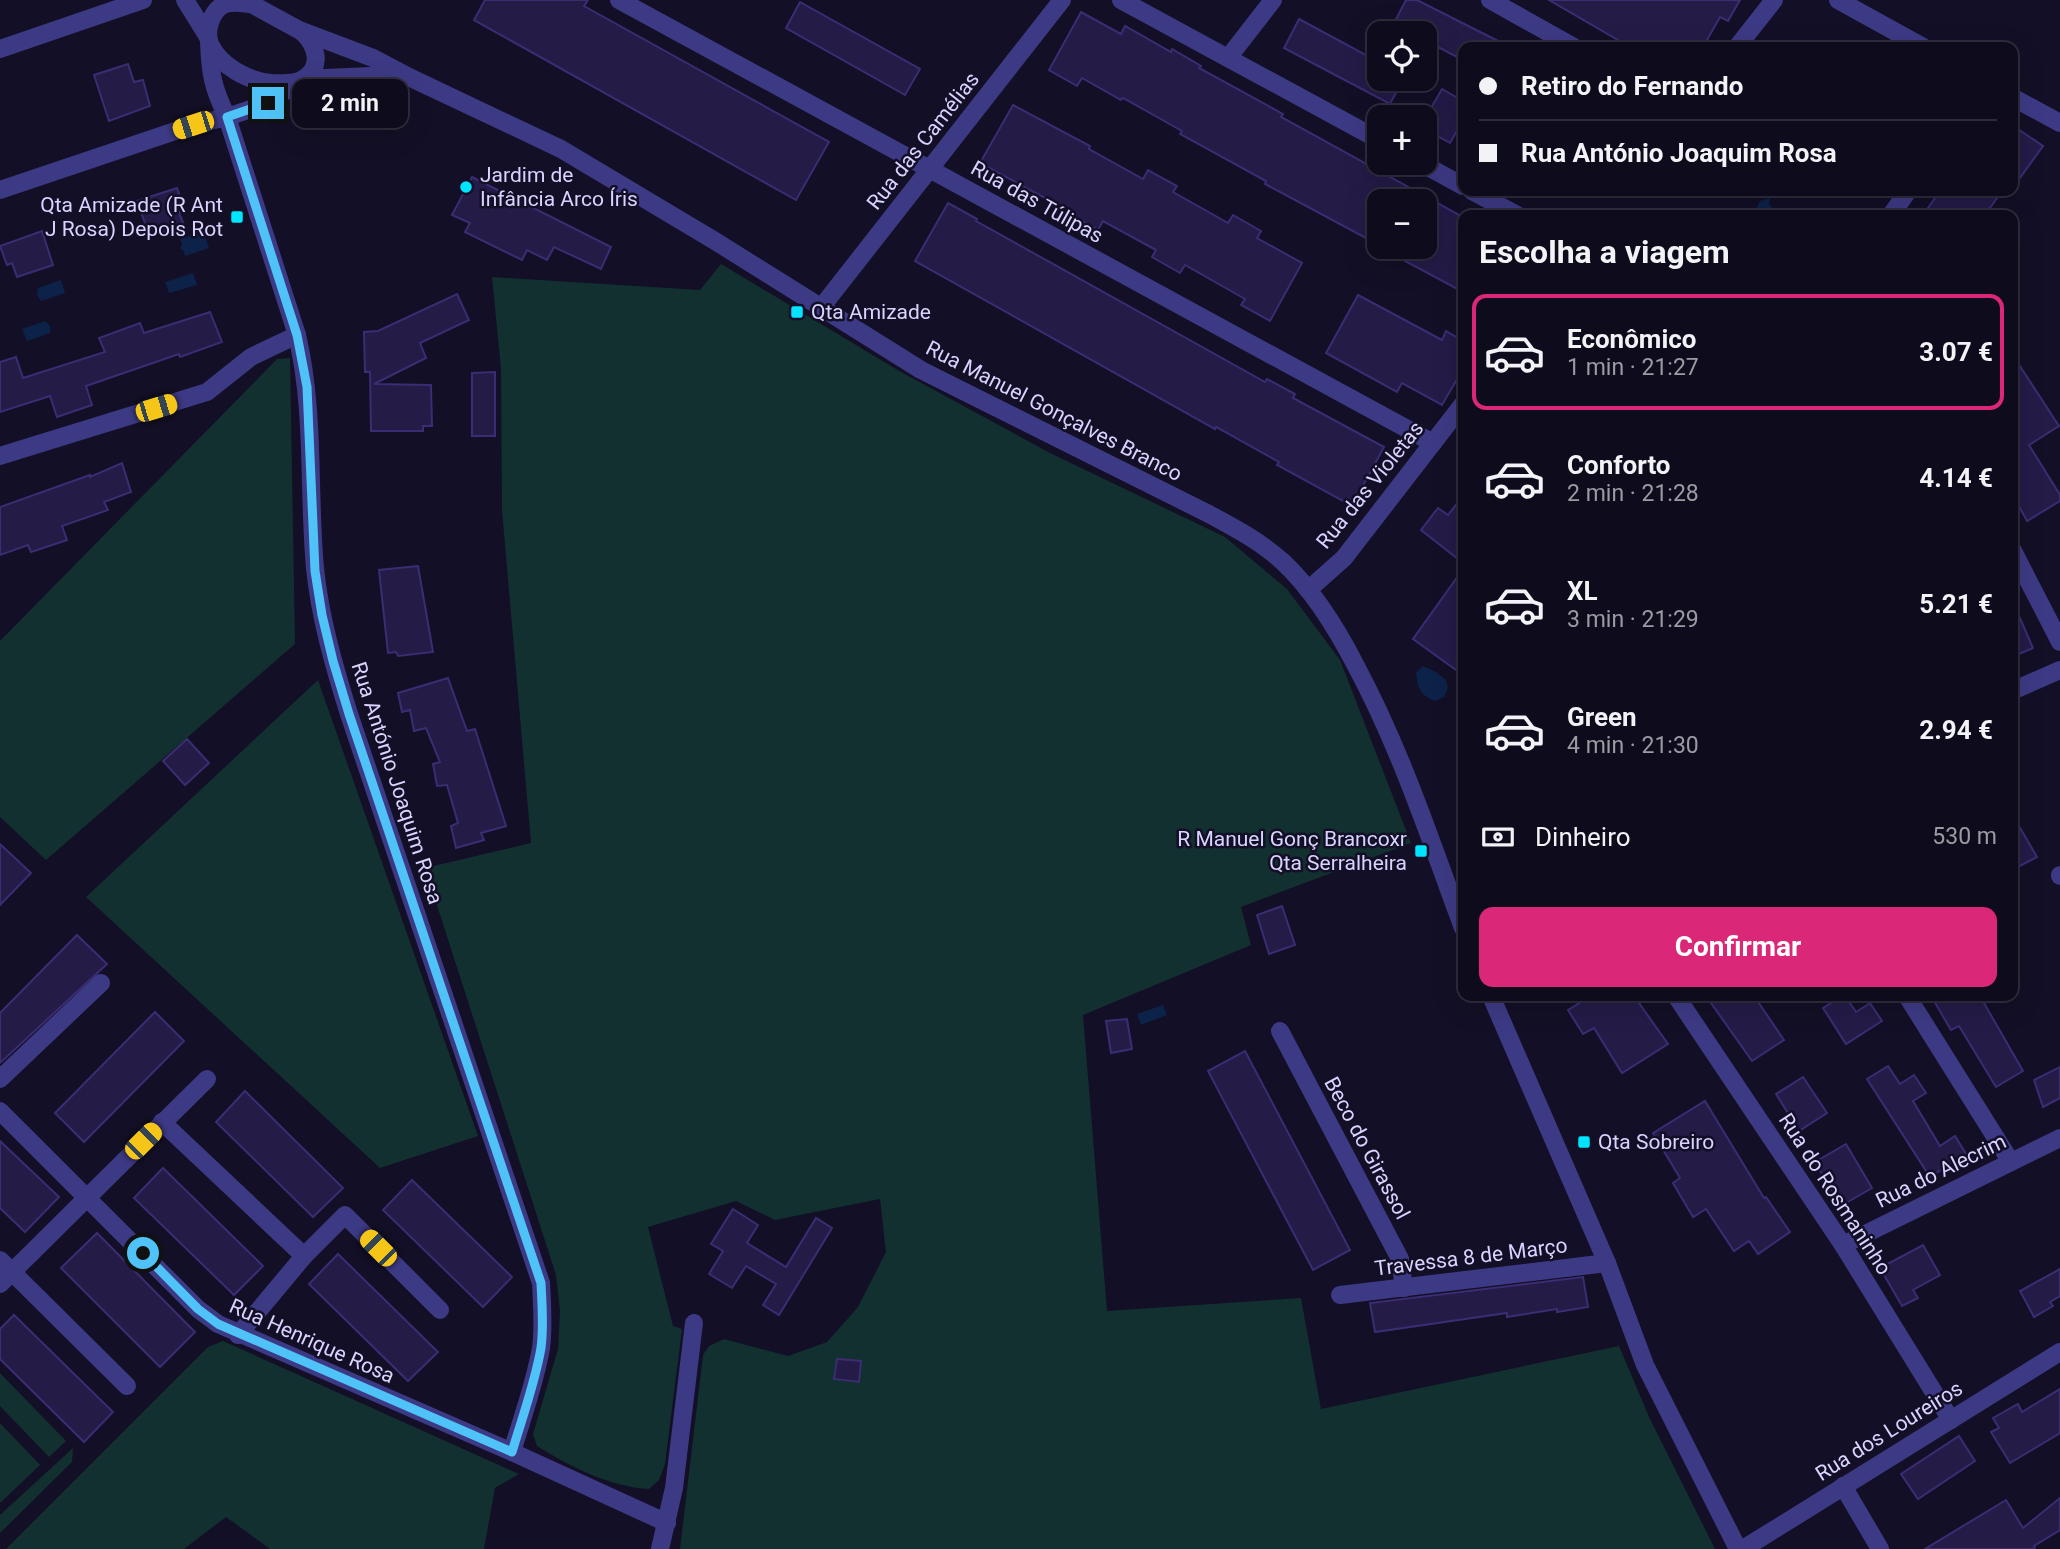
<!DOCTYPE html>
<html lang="pt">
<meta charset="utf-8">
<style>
body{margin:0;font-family:Roboto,sans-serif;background:#1c1929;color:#f1f3f6;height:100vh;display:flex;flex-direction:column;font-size:26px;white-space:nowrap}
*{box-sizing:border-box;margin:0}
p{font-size:23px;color:#9b9ba3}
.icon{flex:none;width:38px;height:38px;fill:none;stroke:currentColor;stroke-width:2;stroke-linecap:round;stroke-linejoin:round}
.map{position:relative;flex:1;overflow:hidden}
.sheet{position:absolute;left:1458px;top:210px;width:560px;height:791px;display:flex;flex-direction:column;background:#0e0b1c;border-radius:14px;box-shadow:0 7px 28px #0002,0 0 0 2px #2e2b3b}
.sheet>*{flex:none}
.banner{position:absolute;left:1458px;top:42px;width:560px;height:154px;border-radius:14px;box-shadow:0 7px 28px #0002,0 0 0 2px #2e2b3b;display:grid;align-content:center;height:154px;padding:0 21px;background:#0e0b1c}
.fabs{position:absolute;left:1367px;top:21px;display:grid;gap:14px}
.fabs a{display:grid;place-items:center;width:70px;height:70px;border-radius:14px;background:#0e0b1c;box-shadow:0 7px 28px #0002,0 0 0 2px #2e2b3b;font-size:35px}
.end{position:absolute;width:32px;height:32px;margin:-16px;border:9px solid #4fc3f7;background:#111;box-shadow:0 0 0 4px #111}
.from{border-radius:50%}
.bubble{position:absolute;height:49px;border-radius:14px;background:#0e0b1c;box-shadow:0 7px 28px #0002,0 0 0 2px #2e2b3b;font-size:23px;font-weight:700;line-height:49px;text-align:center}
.car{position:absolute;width:21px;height:42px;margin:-21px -10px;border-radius:9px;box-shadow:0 0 5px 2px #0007;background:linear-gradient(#f5c518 24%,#345 0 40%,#f5c518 0 76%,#345 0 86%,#f5c518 0)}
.banner b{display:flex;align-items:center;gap:24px;height:66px;font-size:26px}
.banner b+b{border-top:2px solid #2e2b3b}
.banner i{width:18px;height:18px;background:#f1f3f6}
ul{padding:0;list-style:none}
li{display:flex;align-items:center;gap:21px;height:116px;margin:0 14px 10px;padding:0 7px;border:4px solid transparent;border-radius:14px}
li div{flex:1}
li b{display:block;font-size:26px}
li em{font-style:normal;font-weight:700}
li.on{border-color:#db2777}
li>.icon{width:63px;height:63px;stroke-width:1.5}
h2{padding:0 21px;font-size:32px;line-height:84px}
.pay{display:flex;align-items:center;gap:18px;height:77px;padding:0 21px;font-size:26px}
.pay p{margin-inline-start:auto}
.button{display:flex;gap:14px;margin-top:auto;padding:14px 21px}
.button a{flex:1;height:80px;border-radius:14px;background:#db2777;color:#fff;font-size:28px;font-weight:700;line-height:80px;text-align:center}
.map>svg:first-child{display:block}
</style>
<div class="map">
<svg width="2060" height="1549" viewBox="0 0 2060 1549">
<rect width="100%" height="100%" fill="#130f26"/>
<g fill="#12302f">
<path d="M721,264L901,372L1050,453L1225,537L1287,589L1340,660L1411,843L1241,907L1251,945L1083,1015L1107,1311L1301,1298L1321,1409L1619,1346L1650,1419L1715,1549H680L703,1355L709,1346L724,1339L788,1356L827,1342L858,1307L886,1252L880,1199L775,1220L736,1201L648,1227L673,1326L682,1329L665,1464L659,1480L649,1489C610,1487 569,1466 537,1446L533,1434L558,1349L560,1311L556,1275L425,868L531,843L502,510L501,369L492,277L700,290Z"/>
<polygon points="290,358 295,644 46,860 0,817 0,641 277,359"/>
<polygon points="318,680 478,1136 380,1168 86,897"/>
<polygon points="223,1341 519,1474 495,1488 484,1549 270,1549 226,1517 184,1549 6,1549 208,1347"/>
<polygon points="0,1373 66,1441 49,1457 0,1406"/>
<polygon points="0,1423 40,1465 0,1503"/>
<polygon points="73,1448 72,1462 0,1533 0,1515"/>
</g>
<g fill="#0c2248">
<polygon points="1770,198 1769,205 1772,206 1767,215 1753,215 1760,201"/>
<polygon points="204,232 209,248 185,256 184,251 180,249 182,244 180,239"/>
<polygon points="193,273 197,285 169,293 165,282"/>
<polygon points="61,280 65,293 41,301 37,295 38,288"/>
<polygon points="45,321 50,326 50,333 27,341 22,329"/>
<path d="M1423,666L1436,672L1446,680L1448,688L1444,697L1435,701C1420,695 1418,689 1416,673Z"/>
<polygon points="1163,1005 1167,1015 1141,1025 1137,1014"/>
</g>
<g fill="#241b47" stroke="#3b2d73" stroke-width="2">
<polygon points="485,0 588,0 584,6 829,142 796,200 474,20"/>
<polygon points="1406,0 1417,0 1510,47 1463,47 1463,60 1424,40 1424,33 1409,33 1393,25"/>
<polygon points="1549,0 1740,0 1728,21 1720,17 1703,47 1630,47"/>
<polygon points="800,2 920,69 905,95 786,28"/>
<polygon points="1081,12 1121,34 1125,26 1171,52 1172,49 1201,66 1199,68 1283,114 1281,117 1463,217 1463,292 1379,247 1424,247 1424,201 1379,201 1379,245 1265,184 1266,181 1180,134 1182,131 1123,98 1121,100 1082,78 1077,86 1049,70"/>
<polygon points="1299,19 1379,62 1379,79 1403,79 1390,104 1284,48"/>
<polygon points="128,64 134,82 143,80 150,106 109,121 94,75"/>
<polygon points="1442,89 1463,101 1463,120 1450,143 1424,129 1424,120"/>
<polygon points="1013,105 1090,146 1089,149 1143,179 1148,170 1177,186 1173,192 1228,223 1233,215 1261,231 1257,238 1302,263 1270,321 1241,305 1245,299 1185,265 1180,273 1152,257 1156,250 1103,221 1098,230 1069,214 1071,212 980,163"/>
<polygon points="2012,125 2043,146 2012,189"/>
<polygon points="472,177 611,247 601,269 554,247 547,260 527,250 522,260 465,232 470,223 452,215"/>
<polygon points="177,188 184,208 179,213 184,225 150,237 137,201"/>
<polygon points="1940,191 2002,191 1985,215 1923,215"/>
<polygon points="948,203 977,219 976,221 1265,382 1267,379 1295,394 1293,398 1384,447 1352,506 1277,465 1279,462 1216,427 1215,429 915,261"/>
<polygon points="42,231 53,265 17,277 12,263 7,265 0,246"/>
<polygon points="457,294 469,320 420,343 426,358 374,384 431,385 432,426 423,426 423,431 371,431 370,372 365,372 364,332 378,331"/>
<polygon points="1358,295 1442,340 1446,331 1463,341 1463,369 1442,405 1402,383 1397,392 1326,353"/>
<polygon points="210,312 222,342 180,357 179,354 86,386 92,405 57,417 50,396 0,412 0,362 16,357 23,378 105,352 99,338 140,323 144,333"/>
<polygon points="2012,354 2059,426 2029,445 2060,495 2060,501 2027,521 2012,493"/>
<polygon points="495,372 495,436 472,436 472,373"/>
<polygon points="122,463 131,492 104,502 108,510 62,526 67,540 31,552 28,545 0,555 0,507 90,475 90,477"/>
<polygon points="1463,496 1463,563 1421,530 1438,508 1448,515"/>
<polygon points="418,566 433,652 398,656 396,652 388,653 379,570"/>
<polygon points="1463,569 1463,675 1413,639"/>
<polygon points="2012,600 2033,648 2012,657"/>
<polygon points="448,678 467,731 475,729 506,826 481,833 484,840 456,848 451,826 458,823 447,785 437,786 433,764 440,762 426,728 414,731 410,710 402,712 398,693"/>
<polygon points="187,739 209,763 185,785 163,761"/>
<polygon points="2012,814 2037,857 2012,870"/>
<polygon points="0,844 31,873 0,905"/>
<polygon points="1282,906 1295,945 1269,954 1257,915"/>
<polygon points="77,935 107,964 0,1063 0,1013"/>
<polygon points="1591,996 1634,996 1668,1044 1622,1073 1594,1028 1583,1034 1568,1010"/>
<polygon points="1706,996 1754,996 1784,1040 1752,1061"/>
<polygon points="1842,996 1845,996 1856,1012 1870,1003 1882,1021 1846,1044 1823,1008"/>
<polygon points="1931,996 1980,996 2023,1071 1996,1087 1959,1026 1951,1030"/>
<polygon points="155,1012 184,1041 84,1142 55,1113"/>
<polygon points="1127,1019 1132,1049 1111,1053 1106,1021"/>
<polygon points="1245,1051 1350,1250 1313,1270 1208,1071"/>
<polygon points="1888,1066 1900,1084 1914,1075 1926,1093 1913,1101 1940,1146 1955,1136 1966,1154 1930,1177 1867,1079"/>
<polygon points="2060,1067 2060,1098 2043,1107 2034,1080"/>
<polygon points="1803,1077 1827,1113 1799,1131 1776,1094"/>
<polygon points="245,1091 343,1188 313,1217 216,1122"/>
<polygon points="1705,1101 1764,1198 1766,1197 1790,1232 1758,1254 1749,1241 1734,1251 1706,1209 1693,1217 1673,1183 1680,1178 1653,1133"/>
<polygon points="0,1141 59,1197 25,1232 0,1208"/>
<polygon points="1846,1144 1872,1188 1841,1206 1815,1162"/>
<polygon points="163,1168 263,1266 234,1295 134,1198"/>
<polygon points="412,1180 512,1277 483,1307 383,1210"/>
<polygon points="733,1209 758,1225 747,1243 786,1267 816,1218 832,1228 779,1315 763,1305 776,1284 746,1266 732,1288 709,1274 723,1251 711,1244"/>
<polygon points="97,1233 195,1332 160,1367 61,1268"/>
<polygon points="1923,1245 1940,1275 1913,1290 1918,1298 1902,1306 1880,1268"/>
<polygon points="338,1254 438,1352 408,1381 309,1284"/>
<polygon points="2060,1269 2060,1296 2050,1302 2053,1306 2034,1317 2020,1291"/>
<polygon points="1583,1277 1588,1307 1557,1312 1557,1309 1507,1317 1507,1313 1375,1332 1370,1303"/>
<polygon points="14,1315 113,1412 84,1442 0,1359 0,1329"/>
<polygon points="837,1359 861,1361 859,1382 834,1379"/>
<polygon points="2060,1389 2060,1433 2010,1463 1991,1432 1999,1428 1993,1418 2018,1404 2022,1412"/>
<polygon points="1959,1436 1975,1461 1918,1499 1901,1474"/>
<polygon points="2060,1498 2060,1530 2034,1546 2035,1549 1925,1549 2006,1500 2023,1528"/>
</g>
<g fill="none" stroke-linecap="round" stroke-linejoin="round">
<g stroke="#3d3a85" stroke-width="18">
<polyline points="185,0 208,37"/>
<path d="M244,0L299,30L373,58L411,78L561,149L715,241L921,370L1207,513C1233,527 1260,541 1283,562C1314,591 1337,629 1356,666C1401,750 1430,839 1463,928"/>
<polyline points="619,0 1433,443"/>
<polyline points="1121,0 1379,140"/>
<polyline points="1490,0 1574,47"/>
<polyline points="1838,0 1923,47"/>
<path d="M249,4C241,3 231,1 223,5C211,12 205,31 210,44C220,66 248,81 271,83C281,83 294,85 303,79C324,67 316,44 301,31"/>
<path d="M209,41C210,74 213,88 227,117L297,335C315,411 308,491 315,568C320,618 334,666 349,714L541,1283C542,1305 544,1326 541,1348C535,1383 522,1418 512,1452"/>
<polyline points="1737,47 1774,0"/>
<polyline points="0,49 143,0"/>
<polyline points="1228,58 1273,0"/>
<polyline points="304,79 370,76 407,78"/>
<polyline points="2012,97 2060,123"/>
<polyline points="1421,163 1463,186"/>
<polyline points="0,190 193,125 227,117 269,103 297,82"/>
<polyline points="1472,191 1517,215"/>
<polyline points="1891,215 1908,191"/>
<polyline points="820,309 1062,0"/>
<polyline points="0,456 207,392 251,357 297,335"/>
<polyline points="2012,549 2060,642"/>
<polyline points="1308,590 1344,558 1463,404"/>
<polyline points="2012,691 2060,670"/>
<polyline points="2060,875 2060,876"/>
<polyline points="1491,996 1607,1263 1645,1365 1738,1549"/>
<polyline points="1676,996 1843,1245 1951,1420"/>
<polyline points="1907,996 2011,1162"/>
<polyline points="1280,1031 1400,1259 1404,1288"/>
<polyline points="0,1079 101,983"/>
<polyline points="0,1111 198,1309 218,1324 512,1452 667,1523"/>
<polyline points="162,1122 304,1256"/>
<polyline points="1843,1245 2060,1138"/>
<polyline points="0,1260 127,1386"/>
<polyline points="0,1284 207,1079"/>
<polyline points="1340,1295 1607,1263"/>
<polyline points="238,1335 304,1256 345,1215 440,1310"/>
<polyline points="1843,1486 1880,1549"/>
<polyline points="660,1549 674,1488 694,1323"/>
<polyline points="1743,1549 2060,1352"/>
</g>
</g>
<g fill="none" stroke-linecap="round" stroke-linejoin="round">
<path stroke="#4fc3f7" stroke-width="9" d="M143,1253L198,1309L218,1324L512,1452C522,1418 535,1383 541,1348C544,1326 542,1305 541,1283L349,714L333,661L322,615L315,571L307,387L297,335L227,117L268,103"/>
</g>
<g fill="#00e5ff" stroke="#130f26" stroke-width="2.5">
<circle cx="466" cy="187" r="7"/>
<rect x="230" y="210" width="14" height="14" rx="3.5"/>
<rect x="790" y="305" width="14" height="14" rx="3.5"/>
<rect x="1414" y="844" width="14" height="14" rx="3.5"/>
<rect x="1577" y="1135" width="14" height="14" rx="3.5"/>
</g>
<g text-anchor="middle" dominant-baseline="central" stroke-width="5" stroke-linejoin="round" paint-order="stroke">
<g font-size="21" fill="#d9d4ff" stroke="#130f26">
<text transform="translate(923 141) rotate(-52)">Rua das Camélias</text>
<text transform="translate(1037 202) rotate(29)">Rua das Túlipas</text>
<text transform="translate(1054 411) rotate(27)">Rua Manuel Gonçalves Branco</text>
<text transform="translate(1370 485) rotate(-51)">Rua das Violetas</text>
<text transform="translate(397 783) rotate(72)">Rua António Joaquim Rosa</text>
<text transform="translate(1367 1148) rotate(62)">Beco do Girassol</text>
<text transform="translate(1941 1171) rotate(-26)">Rua do Alecrim</text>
<text transform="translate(1835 1194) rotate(57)">Rua do Rosmaninho</text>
<text transform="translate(1471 1257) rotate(-7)">Travessa 8 de Março</text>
<text transform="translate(312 1341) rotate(24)">Rua Henrique Rosa</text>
<text transform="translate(1889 1431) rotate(-32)">Rua dos Loureiros</text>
</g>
<g font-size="21" fill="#d9d4ff" stroke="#130f26" text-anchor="start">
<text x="480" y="175">Jardim de<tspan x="480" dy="24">Infância Arco Íris</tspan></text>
<text x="223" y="205" text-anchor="end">Qta Amizade (R Ant<tspan x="223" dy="24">J Rosa) Depois Rot</tspan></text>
<text x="811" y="312">Qta Amizade</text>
<text x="1407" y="839" text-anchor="end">R Manuel Gonç Brancoxr<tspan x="1407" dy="24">Qta Serralheira</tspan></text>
<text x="1598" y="1142">Qta Sobreiro</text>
</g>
</g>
</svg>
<div class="fabs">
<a><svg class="icon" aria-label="locate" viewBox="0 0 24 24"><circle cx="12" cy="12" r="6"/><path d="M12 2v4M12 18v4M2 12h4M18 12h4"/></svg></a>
<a>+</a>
<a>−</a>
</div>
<i class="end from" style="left:143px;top:1253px"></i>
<i class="end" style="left:268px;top:103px"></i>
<div class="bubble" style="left:292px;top:79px;width:116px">2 min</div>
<i class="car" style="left:193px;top:125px;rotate:252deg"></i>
<i class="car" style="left:156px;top:408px;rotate:73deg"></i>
<i class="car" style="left:143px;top:1141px;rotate:45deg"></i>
<i class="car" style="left:378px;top:1248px;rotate:315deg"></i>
<div class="banner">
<b><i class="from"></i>Retiro do Fernando</b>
<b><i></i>Rua António Joaquim Rosa</b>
</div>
<section class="sheet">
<h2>Escolha a viagem</h2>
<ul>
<li class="on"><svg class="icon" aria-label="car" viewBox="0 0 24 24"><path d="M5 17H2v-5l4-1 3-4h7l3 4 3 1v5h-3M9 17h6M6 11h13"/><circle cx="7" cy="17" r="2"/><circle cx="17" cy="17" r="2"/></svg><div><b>Econômico</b><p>1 min · 21:27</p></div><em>3.07 €</em></li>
<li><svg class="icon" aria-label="car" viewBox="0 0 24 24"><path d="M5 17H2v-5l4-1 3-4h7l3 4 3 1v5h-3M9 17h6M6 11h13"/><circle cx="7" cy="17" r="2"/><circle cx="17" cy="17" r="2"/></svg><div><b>Conforto</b><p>2 min · 21:28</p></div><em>4.14 €</em></li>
<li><svg class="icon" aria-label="car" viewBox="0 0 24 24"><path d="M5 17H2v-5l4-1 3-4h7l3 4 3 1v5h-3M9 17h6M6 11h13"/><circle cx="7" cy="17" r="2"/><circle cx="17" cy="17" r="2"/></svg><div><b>XL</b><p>3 min · 21:29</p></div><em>5.21 €</em></li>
<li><svg class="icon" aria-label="car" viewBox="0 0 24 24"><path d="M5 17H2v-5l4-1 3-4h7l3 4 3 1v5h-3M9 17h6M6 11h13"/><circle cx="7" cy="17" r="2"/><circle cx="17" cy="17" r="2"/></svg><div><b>Green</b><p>4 min · 21:30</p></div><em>2.94 €</em></li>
</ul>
<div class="pay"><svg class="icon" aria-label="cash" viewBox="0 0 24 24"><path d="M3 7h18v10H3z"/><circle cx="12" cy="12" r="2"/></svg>Dinheiro<p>530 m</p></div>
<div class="button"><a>Confirmar</a></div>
</section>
</div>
